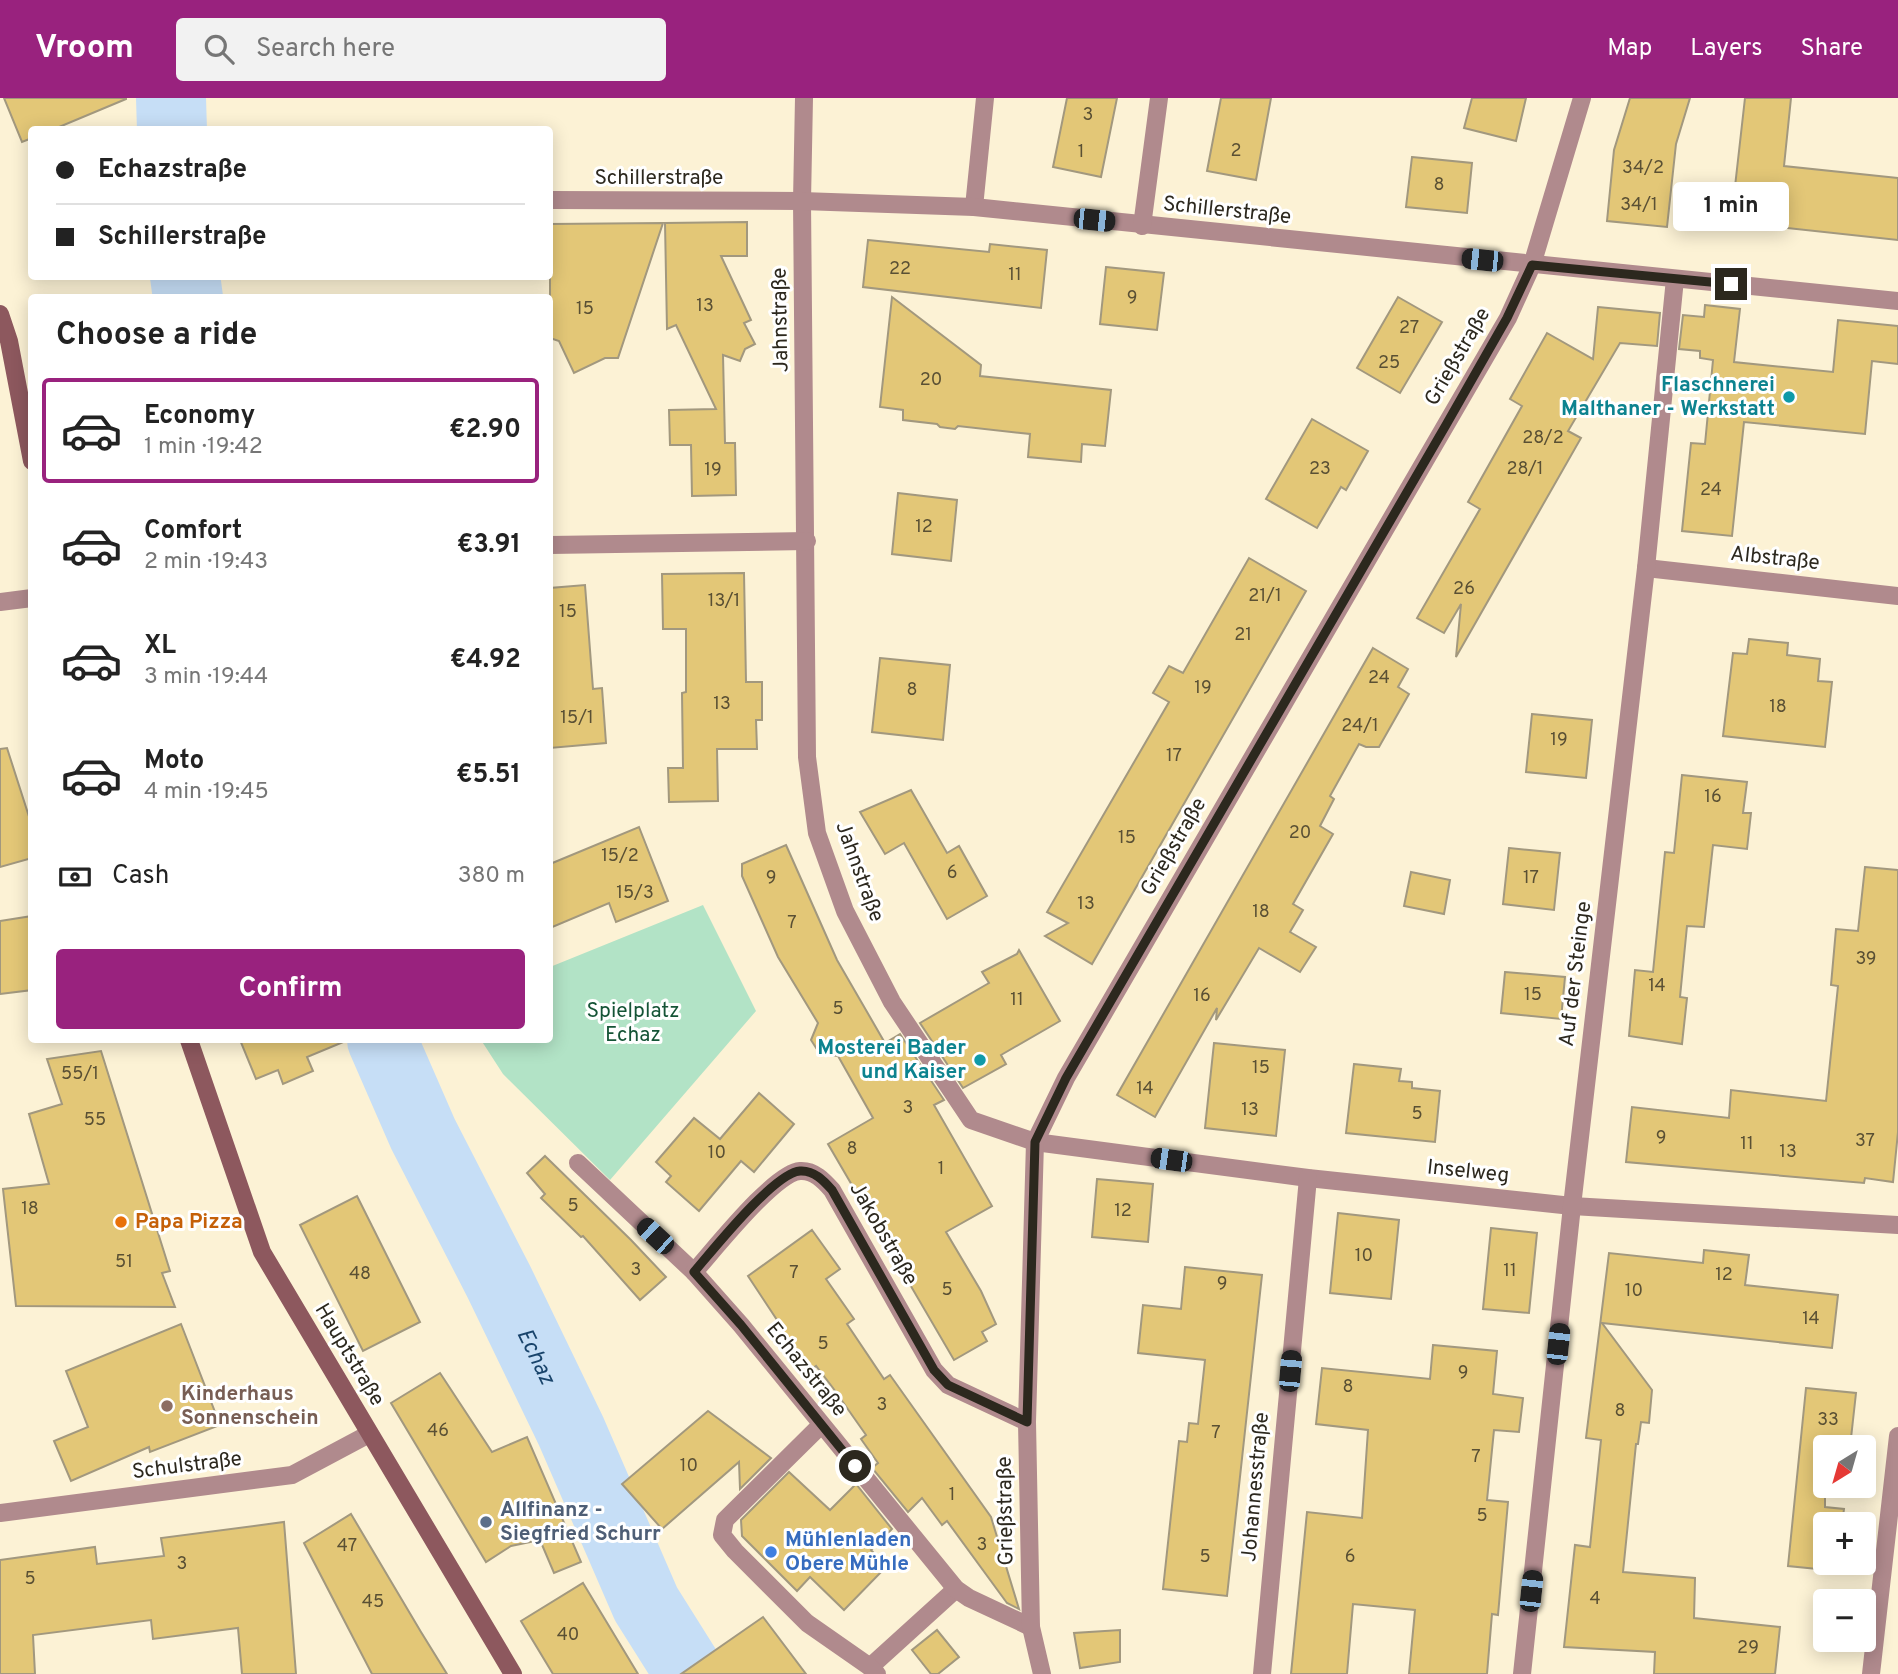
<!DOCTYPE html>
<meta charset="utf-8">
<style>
body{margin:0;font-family:Overpass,sans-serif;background:#f2f2f2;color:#222;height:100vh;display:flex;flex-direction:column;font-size:26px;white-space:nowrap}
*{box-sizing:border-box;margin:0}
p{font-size:23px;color:#767676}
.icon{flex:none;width:38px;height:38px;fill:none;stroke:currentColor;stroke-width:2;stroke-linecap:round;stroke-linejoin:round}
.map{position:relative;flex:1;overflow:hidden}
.details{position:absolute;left:28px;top:196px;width:525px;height:749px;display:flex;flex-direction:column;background:#fff;border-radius:7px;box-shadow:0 4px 18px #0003}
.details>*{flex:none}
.banner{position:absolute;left:28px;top:28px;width:525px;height:154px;border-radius:7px;box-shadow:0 4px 18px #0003;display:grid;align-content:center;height:154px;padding:0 28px;background:#fff}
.needle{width:46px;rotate:217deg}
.buttons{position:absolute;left:1813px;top:1337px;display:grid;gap:14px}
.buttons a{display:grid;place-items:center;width:63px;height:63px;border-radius:7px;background:#fff;box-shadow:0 4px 18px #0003;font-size:35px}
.end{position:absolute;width:32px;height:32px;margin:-16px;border:9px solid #2c281e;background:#fff;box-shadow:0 0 0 4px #fff}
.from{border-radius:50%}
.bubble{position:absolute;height:49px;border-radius:7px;background:#fff;box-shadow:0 4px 18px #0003;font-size:23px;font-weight:700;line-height:49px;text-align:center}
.car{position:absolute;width:21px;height:42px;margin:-21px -10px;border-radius:9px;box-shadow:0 0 5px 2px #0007;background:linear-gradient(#222 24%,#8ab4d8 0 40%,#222 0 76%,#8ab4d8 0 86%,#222 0)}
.banner b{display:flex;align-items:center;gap:24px;height:66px;font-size:26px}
.banner b+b{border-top:2px solid #e0e0e0}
.banner i{width:18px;height:18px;background:#222}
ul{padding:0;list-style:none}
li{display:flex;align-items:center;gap:21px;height:105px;margin:0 14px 10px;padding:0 14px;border:4px solid transparent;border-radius:7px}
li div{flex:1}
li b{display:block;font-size:26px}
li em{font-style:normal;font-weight:700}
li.active{border-color:#99227e}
li>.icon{width:63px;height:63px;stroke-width:1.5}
h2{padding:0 28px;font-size:32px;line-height:84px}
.pay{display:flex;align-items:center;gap:18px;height:77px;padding:0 28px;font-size:26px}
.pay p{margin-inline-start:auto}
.cta{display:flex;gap:14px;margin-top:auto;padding:14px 28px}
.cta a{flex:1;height:80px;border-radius:7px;background:#99227e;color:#fff;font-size:28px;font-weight:700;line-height:80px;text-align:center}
header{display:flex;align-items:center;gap:42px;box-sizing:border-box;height:98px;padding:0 35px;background:#99227e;color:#fff}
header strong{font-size:33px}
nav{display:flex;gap:38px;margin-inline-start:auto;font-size:24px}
.search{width:490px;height:63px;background:#f2f2f2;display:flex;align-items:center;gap:18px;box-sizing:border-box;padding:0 24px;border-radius:7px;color:#767676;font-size:26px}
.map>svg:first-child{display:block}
</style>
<header>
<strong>Vroom</strong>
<div class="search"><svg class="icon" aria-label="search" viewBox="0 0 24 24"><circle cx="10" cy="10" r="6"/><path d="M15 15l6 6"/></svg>Search here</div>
<nav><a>Map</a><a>Layers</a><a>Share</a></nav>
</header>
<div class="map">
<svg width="1898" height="1576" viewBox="0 0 1898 1576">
<rect width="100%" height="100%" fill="#fcf2d5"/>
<polygon fill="#b2e3c6" points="703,807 756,913 610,1082 503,976 481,942 550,942 550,869"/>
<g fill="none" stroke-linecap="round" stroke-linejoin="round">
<g stroke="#c6def6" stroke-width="70">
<polyline points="171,0 172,32"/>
<polyline points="185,178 188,200"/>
<path id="s1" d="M382,942L423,1036L499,1184L571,1333L646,1506L690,1576"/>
</g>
</g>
<g fill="#e3c777" stroke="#a2987e" stroke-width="2">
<polygon points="4,0 126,0 126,1 52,32 32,32 32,40 22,44"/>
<polygon points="1067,0 1117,0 1101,79 1053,69"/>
<polygon points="1221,0 1271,0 1256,82 1207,73"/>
<polygon points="1472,0 1526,0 1516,43 1464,30"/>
<polygon points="1630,0 1690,0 1676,46 1667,129 1607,123 1614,52"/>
<polygon points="1745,0 1791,0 1784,68 1898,80 1898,142 1731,124"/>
<polygon points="1412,59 1472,65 1467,115 1406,109"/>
<polygon points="747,124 747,158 721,158 751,222 744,225 755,246 745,251 740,263 723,257 725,345 735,345 736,397 692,398 691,347 670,347 669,312 716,311 676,227 667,231 665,125"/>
<polygon points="663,125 618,260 605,260 574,275 559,243 550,240 550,126"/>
<polygon points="868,142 989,154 990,146 1047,152 1041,210 863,189"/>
<polygon points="1106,169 1164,175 1157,232 1100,226"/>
<polygon points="892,199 981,267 980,278 1111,292 1105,348 1082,346 1081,364 1028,359 1030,336 958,328 955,331 940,329 937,326 903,322 903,312 880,309"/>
<polygon points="1398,199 1442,224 1400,295 1357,270"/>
<polygon points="1705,207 1740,211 1734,264 1833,274 1838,222 1898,228 1898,266 1872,263 1865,336 1744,324 1732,438 1682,433 1691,345 1705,346 1713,262 1700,260 1700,253 1679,251 1683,217 1704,219"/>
<polygon points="1598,209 1660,215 1657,248 1620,245 1568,333 1581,340 1456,559 1461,506 1444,535 1417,520 1480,411 1468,404 1522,308 1510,301 1547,235 1593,261"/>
<polygon points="1312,321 1368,353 1346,392 1341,389 1317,430 1266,401"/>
<polygon points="898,395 957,402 951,463 892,456"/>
<polygon points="1249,460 1306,493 1092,866 1045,838 1068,825 1047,814 1169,604 1153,595 1169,568 1183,575"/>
<polygon points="744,475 746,584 762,584 762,622 756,622 757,651 717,651 718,703 669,704 668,670 683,670 682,595 686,594 686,531 663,531 662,476"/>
<polygon points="585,487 593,591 602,590 606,645 550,650 550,490"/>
<polygon points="1749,541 1788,545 1787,557 1820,561 1818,583 1832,584 1825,649 1723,638 1733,555 1747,556"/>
<polygon points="1373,550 1408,571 1398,589 1409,596 1379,649 1366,649 1359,646 1330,698 1334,701 1320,728 1333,736 1293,806 1303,812 1290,834 1316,849 1300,874 1259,850 1216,922 1217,910 1155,1019 1117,997"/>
<polygon points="880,560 950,567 943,642 872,634"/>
<polygon points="1532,616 1592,622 1586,680 1526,674"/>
<polygon points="7,650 32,728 32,760 0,769 0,651"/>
<polygon points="1682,677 1747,684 1743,715 1751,715 1747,751 1713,747 1704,829 1687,828 1680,899 1687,900 1682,946 1629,938 1635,872 1653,874 1665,754 1674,755"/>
<polygon points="911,692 947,755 959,748 987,798 947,821 904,745 885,756 860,714"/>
<polygon points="639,729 668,803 616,824 609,805 550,830 550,766"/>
<polygon points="786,747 837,862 885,945 900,936 944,1002 934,1007 992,1108 946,1134 981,1193 996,1226 982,1234 987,1243 954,1262 828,1046 873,1020 838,958 820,956 811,942 818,925 778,859 742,778 742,766"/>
<polygon points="1509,750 1560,755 1554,812 1503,806"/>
<polygon points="1865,769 1898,772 1898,1034 1893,1084 1865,1080 1864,1085 1626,1064 1632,1009 1729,1020 1731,992 1826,1003 1838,888 1831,887 1836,831 1858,833"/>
<polygon points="1411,774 1450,782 1444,816 1404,808"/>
<polygon points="32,818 32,892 0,896 0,823"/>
<polygon points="1019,852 1060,923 1001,957 1006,966 963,990 920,925 989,885 982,874 1017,856"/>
<polygon points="1505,874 1565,879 1561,921 1501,915"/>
<polygon points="240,942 348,942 307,959 313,973 283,986 278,972 256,981"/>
<polygon points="1214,945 1285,952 1276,1038 1205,1030"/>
<polygon points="101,953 170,1173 162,1175 175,1209 16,1208 3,1091 49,1086 29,1016 62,1006 47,961"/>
<polygon points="1354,966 1401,971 1399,983 1412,984 1412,990 1440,993 1435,1044 1346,1035"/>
<polygon points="759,995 794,1026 754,1074 741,1063 699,1113 666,1084 671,1078 656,1064 694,1020 720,1041"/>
<polygon points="545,1058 631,1142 666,1179 640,1202 583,1138 581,1139 541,1100 545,1096 527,1075"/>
<polygon points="1097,1081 1153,1086 1148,1144 1092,1139"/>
<polygon points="357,1098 420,1224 363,1253 300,1127"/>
<polygon points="1338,1115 1399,1122 1391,1201 1330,1195"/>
<polygon points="1491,1130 1537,1135 1529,1215 1483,1211"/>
<polygon points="812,1132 840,1171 826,1181 854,1221 847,1226 884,1281 890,1277 991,1419 1019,1511 1007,1505 947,1423 942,1427 922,1400 908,1414 872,1370 878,1365 861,1341 866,1337 833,1290 816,1268 805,1276 773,1229 779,1225 748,1178"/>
<polygon points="1704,1152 1749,1157 1745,1187 1838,1197 1832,1250 1602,1225 1652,1292 1649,1325 1641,1324 1638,1346 1636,1346 1623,1474 1695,1480 1694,1520 1780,1529 1775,1576 1654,1576 1655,1554 1564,1549 1575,1447 1590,1449 1601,1342 1586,1340 1609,1155 1703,1165"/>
<polygon points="1185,1169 1262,1177 1227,1498 1163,1491 1179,1343 1187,1344 1189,1325 1198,1326 1205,1262 1138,1255 1143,1207 1181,1211"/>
<polygon points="181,1226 220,1327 150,1354 149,1349 71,1383 54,1343 88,1329 66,1273"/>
<polygon points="1433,1247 1497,1253 1493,1296 1523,1300 1519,1334 1494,1332 1487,1402 1508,1404 1498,1517 1492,1516 1487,1576 1409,1576 1415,1512 1353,1506 1347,1576 1291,1576 1307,1414 1362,1420 1368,1332 1316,1326 1322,1270 1430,1281"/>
<polygon points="440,1275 492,1354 527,1339 581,1464 554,1475 540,1442 511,1448 486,1464 391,1305"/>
<polygon points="1806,1290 1856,1295 1850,1349 1825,1349 1825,1409 1844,1411 1842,1426 1825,1426 1825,1465 1838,1465 1837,1473 1788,1468"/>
<polygon points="708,1313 771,1360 740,1391 739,1364 662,1431 622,1386"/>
<polygon points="789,1374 830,1412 856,1386 892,1431 871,1452 886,1469 844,1512 810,1479 797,1493 742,1438 741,1422"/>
<polygon points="351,1416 421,1534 447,1576 372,1576 304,1445"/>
<polygon points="284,1424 296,1576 242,1576 238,1530 153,1541 151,1522 33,1537 35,1576 0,1576 0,1462 95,1449 97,1466 164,1458 161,1440"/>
<polygon points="583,1485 638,1576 553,1576 521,1523"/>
<polygon points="763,1519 806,1576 681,1576"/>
<polygon points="937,1532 959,1559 938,1576 931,1576 912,1552"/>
<polygon points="1120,1532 1120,1564 1080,1570 1074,1535"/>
</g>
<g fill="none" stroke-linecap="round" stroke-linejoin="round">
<g stroke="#b08a8d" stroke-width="18">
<polyline points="974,109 985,0"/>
<polyline points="870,1569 956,1491"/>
</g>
<g stroke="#b08a8d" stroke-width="18">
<polyline points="804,0 802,103 807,659 817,735 845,813 892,904 971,1022 1035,1044 1308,1080 1572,1108 1898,1127"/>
<polyline points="550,102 802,103 974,109 1898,203"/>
<polyline points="1142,128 1159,0"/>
<polyline points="550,447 807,443"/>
<polyline points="1646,470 1898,498"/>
<polyline points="0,504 32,500"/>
<polyline points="578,1065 694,1174 741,1227 956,1491 969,1500 1031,1529"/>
<path d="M694,1174C714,1152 774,1075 800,1073C814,1072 824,1083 832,1092L934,1272L948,1287L1027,1324"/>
<polyline points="821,1327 725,1422 722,1437 735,1453 807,1525 870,1569 877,1576"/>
<polyline points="0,1415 292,1377 369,1336"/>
<polyline points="1042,1576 1031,1529 1027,1324 1035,1044 1066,980 1508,220 1532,167 1582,0"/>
<polyline points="1262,1576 1308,1080"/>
<polyline points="1522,1576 1572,1108 1646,470 1675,181"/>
<polyline points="1871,1576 1898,1338"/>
</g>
<g stroke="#8d585e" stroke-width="18">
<polyline points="0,216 9,243 32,363"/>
<polyline points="189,942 262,1154 513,1576"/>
</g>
</g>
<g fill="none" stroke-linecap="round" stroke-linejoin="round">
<path stroke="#2c281e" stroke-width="9" d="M855,1368L741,1227L694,1174C713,1152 774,1075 800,1073C814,1072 824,1083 832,1092L934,1272L948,1287L1027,1324L1035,1044L1066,980L1446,327L1507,220L1532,167L1731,186"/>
</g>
<g fill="#0f9aa8" stroke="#fff" stroke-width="2.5">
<circle cx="1789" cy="299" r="7"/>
<circle cx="980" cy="962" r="7"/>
</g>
<circle fill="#e8710a" stroke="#fff" stroke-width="2.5" cx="121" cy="1124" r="7"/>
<circle fill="#8d6e63" stroke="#fff" stroke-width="2.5" cx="167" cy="1308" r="7"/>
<circle fill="#5c6f8a" stroke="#fff" stroke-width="2.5" cx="486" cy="1424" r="7"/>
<circle fill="#3f7fe0" stroke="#fff" stroke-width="2.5" cx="771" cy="1454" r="7"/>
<g text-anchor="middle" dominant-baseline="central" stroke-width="6" stroke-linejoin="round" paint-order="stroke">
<g font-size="18" fill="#5a5034">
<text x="1088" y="17">3</text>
<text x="1236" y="53">2</text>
<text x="1081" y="54">1</text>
<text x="1643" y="70">34/2</text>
<text x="1439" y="87">8</text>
<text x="1639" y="107">34/1</text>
<text x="900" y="171">22</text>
<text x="1015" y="177">11</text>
<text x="1132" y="200">9</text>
<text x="705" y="208">13</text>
<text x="585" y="211">15</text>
<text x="1409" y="230">27</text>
<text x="1389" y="265">25</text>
<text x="931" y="282">20</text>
<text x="1543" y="340">28/2</text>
<text x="1320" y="371">23</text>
<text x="1525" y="371">28/1</text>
<text x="713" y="372">19</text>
<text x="1711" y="392">24</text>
<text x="924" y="429">12</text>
<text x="1464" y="491">26</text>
<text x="1265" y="498">21/1</text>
<text x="724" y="503">13/1</text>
<text x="568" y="514">15</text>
<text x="1243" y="537">21</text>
<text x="1379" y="580">24</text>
<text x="1203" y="590">19</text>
<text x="912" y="592">8</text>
<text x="722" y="606">13</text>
<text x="1778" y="609">18</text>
<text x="577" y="620">15/1</text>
<text x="1360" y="628">24/1</text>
<text x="1559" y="642">19</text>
<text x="1174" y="658">17</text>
<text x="1713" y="699">16</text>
<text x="1300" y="735">20</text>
<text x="1127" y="740">15</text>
<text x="620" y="758">15/2</text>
<text x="952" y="775">6</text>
<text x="771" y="780">9</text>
<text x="1531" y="780">17</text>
<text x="635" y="795">15/3</text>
<text x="1086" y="806">13</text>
<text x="1261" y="814">18</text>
<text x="792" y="825">7</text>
<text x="1866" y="861">39</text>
<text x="1657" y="888">14</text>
<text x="1533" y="897">15</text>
<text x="1202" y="898">16</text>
<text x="1017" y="902">11</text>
<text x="838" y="911">5</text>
<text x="1261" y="970">15</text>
<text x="80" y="976">55/1</text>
<text x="1145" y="991">14</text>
<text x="908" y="1010">3</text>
<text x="1250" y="1012">13</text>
<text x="1417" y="1016">5</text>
<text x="95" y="1022">55</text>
<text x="1661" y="1040">9</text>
<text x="1865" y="1043">37</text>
<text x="1747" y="1046">11</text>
<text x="852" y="1051">8</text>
<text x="1788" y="1054">13</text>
<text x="717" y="1055">10</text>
<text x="941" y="1071">1</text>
<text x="573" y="1108">5</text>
<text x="30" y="1111">18</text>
<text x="1123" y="1113">12</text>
<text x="1364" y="1158">10</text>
<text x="124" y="1164">51</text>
<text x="636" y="1172">3</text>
<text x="1510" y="1173">11</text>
<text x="794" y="1175">7</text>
<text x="360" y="1176">48</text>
<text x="1724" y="1177">12</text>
<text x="1222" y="1186">9</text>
<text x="947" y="1192">5</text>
<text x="1634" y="1193">10</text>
<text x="1811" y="1221">14</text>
<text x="823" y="1246">5</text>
<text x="1463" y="1275">9</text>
<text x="1348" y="1289">8</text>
<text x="882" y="1307">3</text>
<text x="1620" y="1313">8</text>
<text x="1828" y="1322">33</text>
<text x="438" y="1333">46</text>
<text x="1216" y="1335">7</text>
<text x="1476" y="1359">7</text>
<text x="689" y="1368">10</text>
<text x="952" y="1397">1</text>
<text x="1482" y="1418">5</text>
<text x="982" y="1447">3</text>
<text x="347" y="1448">47</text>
<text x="1205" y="1459">5</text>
<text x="1350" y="1459">6</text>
<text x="182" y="1466">3</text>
<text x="30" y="1481">5</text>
<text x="1595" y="1501">4</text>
<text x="373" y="1504">45</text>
<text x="568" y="1537">40</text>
<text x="1748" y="1550">29</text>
</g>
<g font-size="21" fill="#2c281e" stroke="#fff">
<text x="659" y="80">Schillerstraße</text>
<text transform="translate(1227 113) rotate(6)">Schillerstraße</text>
<text transform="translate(781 222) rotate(-91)">Jahnstraße</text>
<text transform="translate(1458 259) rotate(-60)">Grießstraße</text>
<text transform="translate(1775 461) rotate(6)">Albstraße</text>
<text transform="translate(1174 749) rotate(-60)">Grießstraße</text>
<text transform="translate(859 774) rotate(70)">Jahnstraße</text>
<text transform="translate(1576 876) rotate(-83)">Auf der Steinge</text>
<text transform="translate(1468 1074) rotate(6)">Inselweg</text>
<text transform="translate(883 1136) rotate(60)">Jakobstraße</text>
<text transform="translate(349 1257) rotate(59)">Hauptstraße</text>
<text transform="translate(806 1272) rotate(51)">Echazstraße</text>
<text transform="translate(187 1368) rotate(-7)">Schulstraße</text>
<text transform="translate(1256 1389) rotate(-85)">Johannesstraße</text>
<text transform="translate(1006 1413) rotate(-91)">Grießstraße</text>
</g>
<g font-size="21" font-weight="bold" fill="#0d838f" stroke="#fff" text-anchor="end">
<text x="1775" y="287">Flaschnerei<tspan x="1775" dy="24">Malthaner - Werkstatt</tspan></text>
<text x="966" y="950">Mosterei Bader<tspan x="966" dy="24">und Kaiser</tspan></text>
</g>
<g font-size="21" fill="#155436" stroke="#fff">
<text x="633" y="913">Spielplatz<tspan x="633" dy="24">Echaz</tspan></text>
</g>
<g font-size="21" font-weight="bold" fill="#c56008" stroke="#fff" text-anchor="start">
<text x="135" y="1124">Papa Pizza</text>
</g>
<g font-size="21" font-weight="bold" fill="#785e54" stroke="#fff" text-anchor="start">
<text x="181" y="1296">Kinderhaus<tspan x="181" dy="24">Sonnenschein</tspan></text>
</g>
<g font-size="21" font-weight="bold" fill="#4e5e75" stroke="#fff" text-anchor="start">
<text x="500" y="1412">Allfinanz -<tspan x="500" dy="24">Siegfried Schurr</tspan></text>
</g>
<g font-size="21" font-weight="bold" fill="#366cbe" stroke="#fff" text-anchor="start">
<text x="785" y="1442">Mühlenladen<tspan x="785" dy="24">Obere Mühle</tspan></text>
</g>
<g font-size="23" font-style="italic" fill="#19446b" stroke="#fff">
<text stroke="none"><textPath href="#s1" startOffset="352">Echaz</textPath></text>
</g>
</g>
</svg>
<div class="buttons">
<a><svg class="needle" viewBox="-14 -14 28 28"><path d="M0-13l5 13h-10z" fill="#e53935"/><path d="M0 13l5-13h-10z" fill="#767676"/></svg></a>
<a>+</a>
<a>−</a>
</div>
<i class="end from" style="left:855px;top:1368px"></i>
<i class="end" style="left:1731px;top:186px"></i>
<div class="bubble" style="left:1673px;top:84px;width:116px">1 min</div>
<i class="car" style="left:1094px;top:122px;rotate:96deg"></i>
<i class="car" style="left:1482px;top:162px;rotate:276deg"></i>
<i class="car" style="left:1171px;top:1062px;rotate:278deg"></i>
<i class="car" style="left:655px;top:1138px;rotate:313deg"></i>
<i class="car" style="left:1558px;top:1246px;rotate:6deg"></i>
<i class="car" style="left:1290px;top:1273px;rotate:5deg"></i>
<i class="car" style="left:1531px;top:1493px;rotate:6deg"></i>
<div class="banner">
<b><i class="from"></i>Echazstraße</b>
<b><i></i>Schillerstraße</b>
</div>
<section class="details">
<h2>Choose a ride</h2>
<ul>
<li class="active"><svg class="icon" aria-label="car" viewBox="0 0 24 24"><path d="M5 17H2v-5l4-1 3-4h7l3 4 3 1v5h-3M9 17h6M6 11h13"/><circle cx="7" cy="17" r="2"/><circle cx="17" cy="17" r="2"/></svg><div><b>Economy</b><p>1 min · 19:42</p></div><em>€2.90</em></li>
<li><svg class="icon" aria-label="car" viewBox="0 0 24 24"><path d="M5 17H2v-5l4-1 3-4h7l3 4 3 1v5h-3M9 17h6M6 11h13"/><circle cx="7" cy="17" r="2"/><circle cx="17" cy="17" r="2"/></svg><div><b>Comfort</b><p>2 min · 19:43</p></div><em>€3.91</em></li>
<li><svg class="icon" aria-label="car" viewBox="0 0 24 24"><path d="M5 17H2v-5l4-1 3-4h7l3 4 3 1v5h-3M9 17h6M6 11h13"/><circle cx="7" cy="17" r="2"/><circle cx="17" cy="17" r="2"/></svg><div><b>XL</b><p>3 min · 19:44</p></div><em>€4.92</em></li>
<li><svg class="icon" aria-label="car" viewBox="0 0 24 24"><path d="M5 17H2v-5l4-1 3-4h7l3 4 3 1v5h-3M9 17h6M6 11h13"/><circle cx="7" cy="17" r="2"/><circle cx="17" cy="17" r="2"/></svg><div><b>Moto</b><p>4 min · 19:45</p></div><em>€5.51</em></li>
</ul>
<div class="pay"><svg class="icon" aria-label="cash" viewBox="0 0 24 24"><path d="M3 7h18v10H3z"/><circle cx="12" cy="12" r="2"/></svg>Cash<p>380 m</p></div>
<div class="cta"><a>Confirm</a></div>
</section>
</div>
